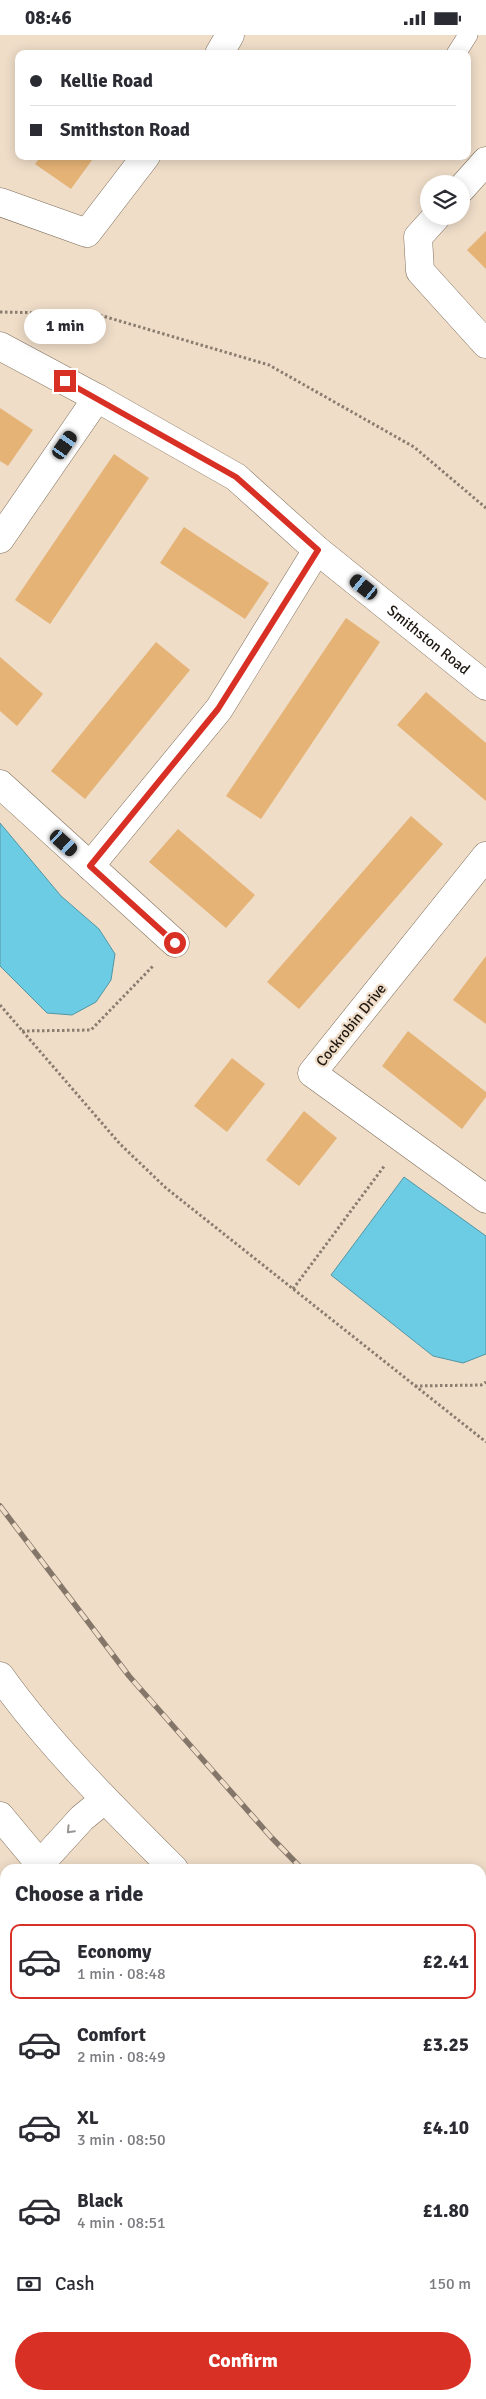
<!DOCTYPE html>
<meta charset="utf-8">
<style>
body{margin:0;font-family:Signika,sans-serif;background:#f2f2f3;color:#2b2b33;height:100vh;display:flex;flex-direction:column;font-size:19px;white-space:nowrap}
*{box-sizing:border-box;margin:0}
p{font-size:16px;color:#7c7c81}
.icon{flex:none;width:28px;height:28px;fill:none;stroke:currentColor;stroke-width:2;stroke-linecap:round;stroke-linejoin:round}
.map{position:relative;flex:1;overflow:hidden}
.side{position:absolute;left:0px;top:1829px;width:486px;height:536px;display:flex;flex-direction:column;background:#fff;border-radius:15px 15px 0 0;box-shadow:0 2px 12px #0003}
.side>*{flex:none}
.hud{position:absolute;left:15px;top:15px;width:456px;height:110px;border-radius:10px;box-shadow:0 2px 12px #0003;display:grid;align-content:center;height:110px;padding:0 15px;background:#fff}
.fabs{position:absolute;left:420px;top:140px;display:grid;gap:10px}
.fabs a{display:grid;place-items:center;width:50px;height:50px;border-radius:50%;background:#fff;box-shadow:0 2px 12px #0003;font-size:25px}
.end{position:absolute;width:22px;height:22px;margin:-11px;border:6px solid #d93025;background:#fff;box-shadow:0 0 0 2px #fff}
.from{border-radius:50%}
.bubble{position:absolute;height:35px;border-radius:18px;background:#fff;box-shadow:0 2px 12px #0003;font-size:16px;font-weight:700;line-height:35px;text-align:center}
.car{position:absolute;width:15px;height:30px;margin:-15px -8px;border-radius:6px;box-shadow:0 0 4px 1px #0007;background:linear-gradient(#222 24%,#8ab4d8 0 40%,#222 0 76%,#8ab4d8 0 86%,#222 0)}
.hud b{display:flex;align-items:center;gap:18px;height:48px;font-size:19px}
.hud b+b{border-top:1px solid #e1e1e2}
.hud i{width:12px;height:12px;background:#2b2b33}
ul{padding:0;list-style:none}
li{display:flex;align-items:center;gap:15px;height:75px;margin:0 10px 8px;padding:0 5px;border:2px solid transparent;border-radius:10px}
li div{flex:1}
li b{display:block;font-size:19px}
li em{font-style:normal;font-weight:700}
li.on{border-color:#d93025}
li>.icon{width:45px;height:45px;stroke-width:1.5}
h2{padding:0 15px;font-size:22px;line-height:60px}
.pay{display:flex;align-items:center;gap:12px;height:55px;padding:0 15px;font-size:19px}
.pay p{margin-inline-start:auto}
.button{display:flex;gap:10px;margin-top:auto;padding:10px 15px}
.button a{flex:1;height:58px;border-radius:30px;background:#d93025;color:#fff;font-size:20px;font-weight:700;line-height:58px;text-align:center}
.status{display:flex;justify-content:space-between;align-items:center;height:35px;padding:0 25px;background:#fff;direction:ltr}
.status svg{height:14px;fill:currentColor}
.map>svg:first-child{display:block}
</style>
<div class="status"><b>08:46</b><svg viewBox="0 0 49 12"><path d="M0 12V9h3v3zM5 12V6h3v6zM10 12V3h3v9zM15 12V0h3v12zM26 1h20v11H26zM47 4h2v5h-2z"/></svg></div>
<div class="map">
<svg width="486" height="2364" viewBox="0 0 486 2364">
<rect width="100%" height="100%" fill="#efddc8"/>
<g fill="#6bcce3" stroke="#5496a4">
<polygon points="0,788 61,861 99,894 115,919 111,945 96,967 72,980 47,978 0,931"/>
<polygon points="404,1142 486,1201 486,1319 463,1328 433,1321 331,1240"/>
</g>
<g fill="#e5b376">
<polygon points="41,121 95,121 71,154 35,129"/>
<polygon points="486,196 486,234 467,215"/>
<polygon points="0,373 33,395 8,431 0,426"/>
<polygon points="114,419 149,443 50,589 15,565"/>
<polygon points="184,492 269,548 245,584 160,528"/>
<polygon points="346,583 380,607 261,784 226,761"/>
<polygon points="156,607 190,635 85,764 51,736"/>
<polygon points="0,622 43,659 17,691 0,676"/>
<polygon points="426,657 486,708 486,766 397,690"/>
<polygon points="411,781 443,809 299,974 267,947"/>
<polygon points="178,794 255,860 226,893 149,827"/>
<polygon points="486,921 486,989 453,965"/>
<polygon points="408,996 486,1057 486,1062 462,1094 382,1031"/>
<polygon points="232,1023 265,1049 227,1097 194,1071"/>
<polygon points="304,1076 337,1103 299,1151 266,1125"/>
<polygon points="0,2004 5,2005 5,2043 0,2042"/>
<polygon points="108,2360 142,2360 144,2364 102,2364"/>
<polygon points="287,2360 328,2360 324,2364 292,2364"/>
</g>
<g fill="none" stroke-linecap="round" stroke-linejoin="round">
<g stroke="#7f6f5c" stroke-width="20">
<polyline id="service" points="456,19 468,0"/>
</g>
<g stroke="#7f6f5c" stroke-width="29">
<g id="minor">
<polyline points="219,19 230,0"/>
<polyline points="461,154 486,126"/>
<polyline points="0,167 87,198 146,121"/>
<polyline points="437,181 418,202 420,236 486,309"/>
<path id="s1" d="M0,311L97,363L236,442L317,515L486,651"/>
<polyline points="0,504 97,363"/>
<polyline points="0,749 175,908"/>
<polyline points="486,821 312,1038 486,1164"/>
<polyline points="90,831 219,674 317,515"/>
<path d="M0,1641C50,1711 113,1773 174,1834"/>
<polyline points="40,1829 82,1783 104,1765"/>
<polyline points="481,1902 486,1899"/>
</g>
</g>
<g stroke="#7f6f5c" stroke-width="29">
<g id="tertiary">
<polyline points="0,2228 5,2243"/>
<polyline points="44,2360 45,2364"/>
</g>
</g>
<g stroke="#7f6f5c" stroke-width="29">
<g id="trunk">
<polyline points="0,1781 44,1834"/>
<polyline points="0,1859 5,1863"/>
<polyline points="481,2226 486,2230"/>
</g>
</g>
<g stroke="#8a7d6f" stroke-width="3" stroke-dasharray="2.5 2.5" stroke-linecap="butt">
<polyline points="0,277 96,279 269,330 414,412 486,473"/>
<polyline points="0,970 120,1109 166,1153 486,1407"/>
<polyline points="22,996 91,995 153,931"/>
<polyline points="293,1254 385,1130"/>
<polyline points="415,1351 481,1350 486,1347"/>
<polyline points="481,2129 486,2124"/>
<polyline points="481,2139 486,2143"/>
</g>
<use href="#service" stroke="#fff" stroke-width="19"/>
<use href="#minor" stroke="#fff" stroke-width="28"/>
<use href="#tertiary" stroke="#fff" stroke-width="28"/>
<use href="#trunk" stroke="#fff" stroke-width="28"/>
<g stroke="#84776a" stroke-width="5.5">
<g id="rail">
<polyline points="0,1471 129,1641 271,1802 302,1834"/>
<polyline points="481,2015 486,2020"/>
</g>
</g>
<use href="#rail" stroke="#efddc8" stroke-width="4" stroke-dasharray="11" stroke-linecap="butt"/>
</g>
<defs><path id="oneway-chevron" d="M-2-3.5L2.5 0L-2 3.5" fill="none" stroke-width="1.6" stroke-linecap="round" stroke-linejoin="round" transform="scale(1.25)"/></defs>
<use stroke="#9a9793" href="#oneway-chevron" transform="translate(70 1795) rotate(134)"/>
<g fill="none" stroke-linecap="round" stroke-linejoin="round">
<polyline stroke="#d93025" stroke-width="6" points="65,346 236,442 318,515 218,674 90,831 175,908"/>
</g>
<g text-anchor="middle" dominant-baseline="central" stroke-width="4.5" stroke-linejoin="round" paint-order="stroke">
<g font-size="15" fill="#1e1710" stroke="#efddc8">
<text stroke="none"><textPath href="#s1" startOffset="522">Smithston Road</textPath></text>
<text transform="translate(351 990) rotate(-51)">Cockrobin Drive</text>
</g>
</g>
</svg>
<div class="fabs">
<a><svg class="icon" aria-label="layers" viewBox="0 0 24 24"><path d="M12 4l9 5-9 5-9-5zM3 14l9 5 9-5"/></svg></a>
</div>
<i class="end from" style="left:175px;top:908px"></i>
<i class="end" style="left:65px;top:346px"></i>
<div class="bubble" style="left:24px;top:274px;width:82px">1 min</div>
<i class="car" style="left:65px;top:410px;rotate:35deg"></i>
<i class="car" style="left:364px;top:552px;rotate:309deg"></i>
<i class="car" style="left:64px;top:808px;rotate:132deg"></i>
<div class="hud">
<b><i class="from"></i>Kellie Road</b>
<b><i></i>Smithston Road</b>
</div>
<section class="side">
<h2>Choose a ride</h2>
<ul>
<li class="on"><svg class="icon" aria-label="car" viewBox="0 0 24 24"><path d="M5 17H2v-5l4-1 3-4h7l3 4 3 1v5h-3M9 17h6M6 11h13"/><circle cx="7" cy="17" r="2"/><circle cx="17" cy="17" r="2"/></svg><div><b>Economy</b><p>1 min · 08:48</p></div><em>£2.41</em></li>
<li><svg class="icon" aria-label="car" viewBox="0 0 24 24"><path d="M5 17H2v-5l4-1 3-4h7l3 4 3 1v5h-3M9 17h6M6 11h13"/><circle cx="7" cy="17" r="2"/><circle cx="17" cy="17" r="2"/></svg><div><b>Comfort</b><p>2 min · 08:49</p></div><em>£3.25</em></li>
<li><svg class="icon" aria-label="car" viewBox="0 0 24 24"><path d="M5 17H2v-5l4-1 3-4h7l3 4 3 1v5h-3M9 17h6M6 11h13"/><circle cx="7" cy="17" r="2"/><circle cx="17" cy="17" r="2"/></svg><div><b>XL</b><p>3 min · 08:50</p></div><em>£4.10</em></li>
<li><svg class="icon" aria-label="car" viewBox="0 0 24 24"><path d="M5 17H2v-5l4-1 3-4h7l3 4 3 1v5h-3M9 17h6M6 11h13"/><circle cx="7" cy="17" r="2"/><circle cx="17" cy="17" r="2"/></svg><div><b>Black</b><p>4 min · 08:51</p></div><em>£1.80</em></li>
</ul>
<div class="pay"><svg class="icon" aria-label="cash" viewBox="0 0 24 24"><path d="M3 7h18v10H3z"/><circle cx="12" cy="12" r="2"/></svg>Cash<p>150 m</p></div>
<div class="button"><a>Confirm</a></div>
</section>
</div>
